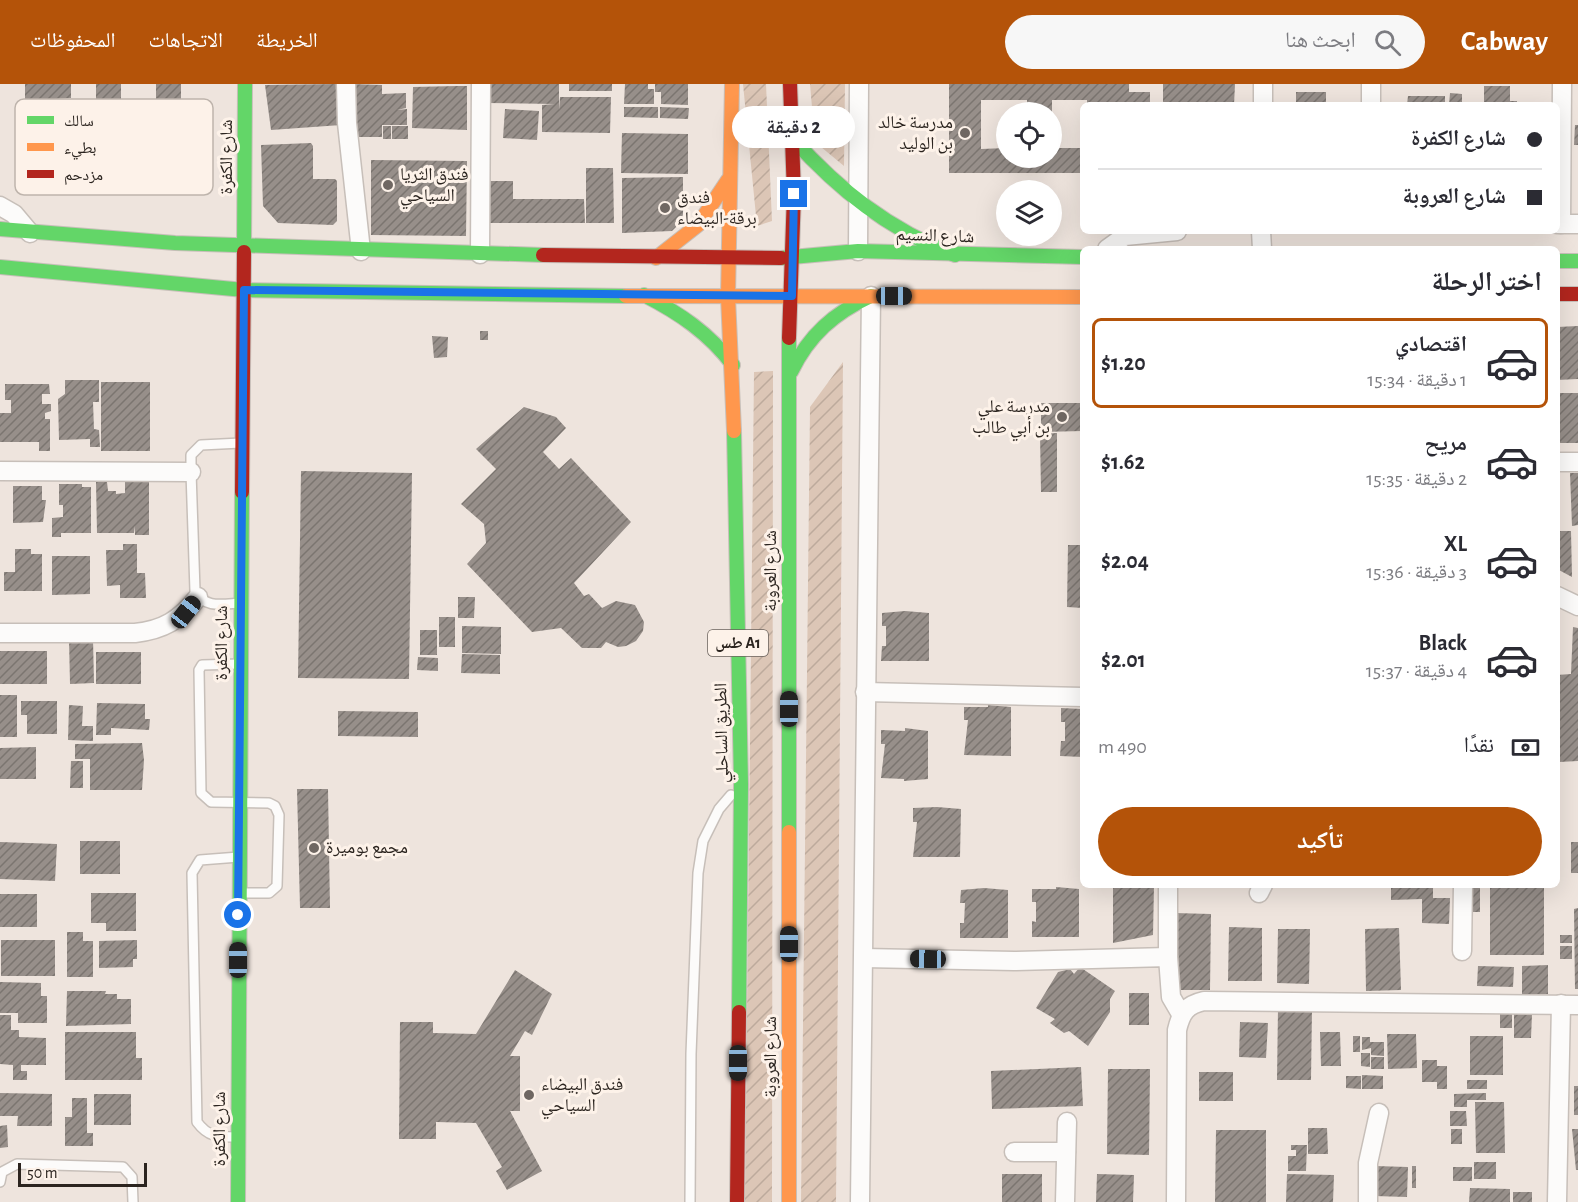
<!DOCTYPE html>
<html lang="ar">
<meta charset="utf-8">
<style>
body{margin:0;font-family:"Alegreya Sans","Noto Naskh Arabic",sans-serif;background:#f7f7f7;color:#2b2b33;direction:rtl;height:100vh;display:flex;flex-direction:column;font-size:22px;white-space:nowrap}
*{box-sizing:border-box;margin:0}
p{font-size:20px;color:#7c7c81}
.icon{flex:none;width:33px;height:33px;fill:none;stroke:currentColor;stroke-width:2;stroke-linecap:round;stroke-linejoin:round}
.map{position:relative;flex:1;overflow:hidden;direction:ltr}
.drawer{position:absolute;left:1080px;top:162px;width:480px;height:642px;display:flex;flex-direction:column;background:#fff;border-radius:9px;box-shadow:0 6px 24px #0002;direction:rtl}
.drawer>*{flex:none}
.banner{position:absolute;left:1080px;top:18px;width:480px;height:132px;border-radius:9px;box-shadow:0 6px 24px #0002;direction:rtl;display:grid;align-content:center;height:132px;padding:0 18px;background:#fff}
.tools{position:absolute;left:996px;top:18px;display:grid;gap:12px}
.tools a{display:grid;place-items:center;width:66px;height:66px;border-radius:50%;background:#fff;box-shadow:0 6px 24px #0002;font-size:30px}
.scale{position:absolute;left:18px;bottom:15px;width:129px;box-sizing:border-box;padding-left:6px;border:3px solid #2b241f;border-top:0;font-size:16px;line-height:21px;white-space:nowrap;color:#2b241f;-webkit-text-stroke:4px #fdf2e9;paint-order:stroke}
.end{position:absolute;width:27px;height:27px;margin:-14px;border:8px solid #1a73e8;background:#fff;box-shadow:0 0 0 3px #fff}
.from{border-radius:50%}
.bubble{position:absolute;height:42px;border-radius:21px;background:#fff;box-shadow:0 6px 24px #0002;font-size:20px;font-weight:700;line-height:42px;text-align:center;direction:rtl}
.car{position:absolute;width:18px;height:36px;margin:-18px -9px;border-radius:8px;box-shadow:0 0 4px 2px #0007;background:linear-gradient(#222 24%,#8ab4d8 0 40%,#222 0 76%,#8ab4d8 0 86%,#222 0)}
.banner b{display:flex;align-items:center;gap:21px;height:57px;font-size:22px}
.banner b+b{border-top:2px solid #e1e1e2}
.banner i{width:15px;height:15px;background:#2b2b33}
ul{padding:0;list-style:none}
li{display:flex;align-items:center;gap:18px;height:90px;margin:0 12px 9px;padding:0 6px;border:3px solid transparent;border-radius:9px}
li div{flex:1}
li b{display:block;font-size:22px}
li em{font-style:normal;font-weight:700}
li.active{border-color:#b45309}
li>.icon{width:54px;height:54px;stroke-width:1.5}
h2{padding:0 18px;font-size:27px;line-height:72px}
.pay{display:flex;align-items:center;gap:15px;height:66px;padding:0 18px;font-size:22px}
.pay p{margin-inline-start:auto}
.primary-button{display:flex;gap:12px;margin-top:auto;padding:12px 18px}
.primary-button a{flex:1;height:69px;border-radius:36px;background:#b45309;color:#fff;font-size:24px;font-weight:700;line-height:69px;text-align:center}
header{display:flex;align-items:center;gap:36px;box-sizing:border-box;height:84px;padding:0 30px;background:#b45309;color:#fff}
header strong{font-size:28px}
nav{display:flex;gap:33px;margin-inline-start:auto;font-size:21px}
.search{width:420px;height:54px;background:#f7f7f7;display:flex;align-items:center;gap:15px;box-sizing:border-box;padding:0 21px;border-radius:33px;color:#7c7c81;font-size:22px}
.map>svg:first-child{display:block}
</style>
<header>
<strong>Cabway</strong>
<div class="search"><svg class="icon" aria-label="search" viewBox="0 0 24 24"><circle cx="10" cy="10" r="6"/><path d="M15 15l6 6"/></svg>ابحث هنا</div>
<nav><a>الخريطة</a><a>الاتجاهات</a><a>المحفوظات</a></nav>
</header>
<div class="map">
<svg width="1578" height="1118" viewBox="0 0 1578 1118">
<defs>
<pattern id="garden-furrows" width="10" height="10" patternUnits="userSpaceOnUse" patternTransform="scale(1.5)"><rect width="10" height="10" fill="#dcc6b6"/><path d="M-1 1l2-2M0 10L10 0M9 11l2-2" fill="none" stroke="#bdaa9c"/></pattern>
<pattern id="building-hatch" width="6" height="6" patternUnits="userSpaceOnUse" patternTransform="scale(1.5)"><rect width="6" height="6" fill="#978f8a"/><path d="M-1 1l2-2M0 6l6-6M5 7l2-2" fill="none" stroke="#7b7570"/></pattern>
</defs>
<rect width="100%" height="100%" fill="#eee4dd"/>
<g fill="url(#garden-furrows)">
<polygon points="743,0 766,0 772,137 757,142"/>
<polygon points="810,0 845,0 844,82 815,58"/>
<polygon points="843,278 836,1118 801,1118 810,323"/>
<polygon points="773,287 772,1118 745,1118 754,288"/>
</g>
<g fill="url(#building-hatch)">
<polygon points="25,0 71,0 71,14 54,15 55,38 96,38 96,0 121,0 121,37 156,37 156,0 181,0 181,67 153,67 153,62 58,62 58,76 147,76 147,103 25,102"/>
<polygon points="336,0 341,41 271,46 265,1"/>
<polygon points="351,0 382,1 382,10 406,9 406,24 397,26 407,25 407,41 382,41 382,53 354,53"/>
<polygon points="486,0 559,0 559,26 560,13 611,13 610,49 542,48 542,21 555,20 485,19"/>
<rect x="569" y="0" width="43" height="7"/>
<polygon points="625,0 648,0 648,5 654,5 654,20 624,20"/>
<polygon points="655,0 688,0 688,21 661,20 661,8 655,8"/>
<polygon points="949,0 1129,0 1129,8 1150,8 1150,21 1087,21 1087,16 1052,16 1052,28 1028,28 1027,16 981,16 981,65 1006,64 1006,74 1052,74 1052,64 1083,64 1083,89 949,89"/>
<polygon points="1163,0 1235,0 1234,21 1163,20"/>
<polygon points="457,2 467,2 467,46 412,44 413,3"/>
<polygon points="1484,2 1510,2 1510,17 1517,17 1517,21 1484,21"/>
<polygon points="1296,8 1326,8 1326,21 1301,21 1301,18 1296,18"/>
<polygon points="1450,9 1462,10 1462,21 1449,21"/>
<polygon points="1408,12 1445,12 1445,21 1407,21"/>
<polygon points="624,23 658,23 658,34 624,33"/>
<polygon points="660,23 689,24 688,35 660,34"/>
<polygon points="505,25 539,27 537,56 503,54"/>
<polygon points="1575,41 1578,41 1578,61 1574,61"/>
<rect x="383" y="42" width="8" height="13"/>
<rect x="392" y="42" width="16" height="13"/>
<polygon points="622,49 688,50 688,90 621,89"/>
<polygon points="311,59 313,62 313,95 335,95 337,97 337,137 333,141 278,139 263,122 261,61"/>
<polygon points="371,76 467,77 466,152 371,151"/>
<polygon points="586,84 613,84 614,139 586,139"/>
<polygon points="683,93 683,130 681,138 672,147 622,149 622,94"/>
<polygon points="484,97 513,97 513,115 584,115 585,139 484,139"/>
<polygon points="1578,242 1578,295 1557,296 1557,243"/>
<rect x="480" y="247" width="8" height="9"/>
<polygon points="432,252 448,253 447,273 434,274"/>
<polygon points="65,296 99,296 99,318 93,318 94,345 99,346 100,363 90,363 90,355 59,356 58,315 65,310"/>
<rect x="101" y="298" width="49" height="69"/>
<polygon points="5,300 49,300 50,310 42,310 42,320 51,320 51,327 45,329 45,335 50,335 50,367 39,367 39,358 0,358 0,329 11,329 11,316 5,316"/>
<rect x="1557" y="309" width="21" height="50"/>
<polygon points="1041,319 1083,319 1083,347 1041,348"/>
<polygon points="524,323 556,333 566,344 543,368 559,385 571,374 631,438 574,499 584,512 589,510 602,524 616,517 635,521 644,538 643,547 636,557 626,562 618,563 606,558 601,564 582,564 561,544 532,548 467,480 486,459 484,440 461,420 496,385 476,365"/>
<polygon points="1057,349 1057,408 1041,408 1040,350"/>
<polygon points="301,387 412,389 409,595 298,594"/>
<polygon points="1570,389 1578,389 1578,441 1572,442"/>
<polygon points="149,397 149,451 135,451 135,442 134,449 97,449 96,398 107,398 108,407 116,407 116,410 125,409 125,398"/>
<polygon points="59,400 82,400 82,403 91,403 91,449 61,449 61,453 52,453 52,434 63,433 63,421 59,421"/>
<polygon points="13,402 42,402 42,416 46,416 43,438 13,439"/>
<polygon points="1557,447 1571,447 1572,493 1557,485"/>
<polygon points="123,460 137,460 137,489 145,489 146,514 120,514 120,501 107,502 106,466 123,466"/>
<polygon points="1068,461 1083,461 1083,524 1067,523"/>
<polygon points="15,465 31,465 31,470 42,470 42,507 4,507 4,488 15,488"/>
<polygon points="52,472 90,472 90,510 52,511"/>
<polygon points="458,513 475,513 474,534 458,534"/>
<polygon points="905,527 929,529 929,577 881,577 882,562 886,562 886,542 882,542 882,529"/>
<rect x="439" y="533" width="16" height="30"/>
<polygon points="462,542 501,543 501,570 462,569"/>
<polygon points="1573,543 1578,544 1578,677 1559,678 1557,591 1571,590"/>
<rect x="420" y="546" width="17" height="25"/>
<polygon points="69,555 93,555 94,599 70,600"/>
<rect x="0" y="567" width="47" height="33"/>
<rect x="96" y="568" width="45" height="32"/>
<polygon points="462,570 500,571 500,590 461,589"/>
<polygon points="418,573 438,574 438,587 417,586"/>
<rect x="0" y="611" width="17" height="42"/>
<polygon points="21,617 57,617 57,650 27,650 27,631 21,631"/>
<polygon points="97,619 145,620 145,635 150,635 149,646 111,644 111,651 96,651"/>
<polygon points="69,621 83,622 82,642 93,642 93,657 68,656"/>
<polygon points="988,621 1011,623 1011,672 964,671 968,636 964,636 964,623 988,623"/>
<polygon points="1061,624 1083,625 1083,673 1060,672 1061,657 1065,657 1065,638 1061,638"/>
<polygon points="338,627 418,628 418,653 338,652"/>
<polygon points="905,644 928,647 928,695 904,697 904,695 881,694 885,660 881,660 881,646 905,647"/>
<polygon points="142,659 144,676 142,706 90,706 90,675 75,675 75,660"/>
<polygon points="36,663 36,695 0,695 0,664"/>
<polygon points="71,677 83,677 83,704 70,704"/>
<polygon points="1557,681 1560,682 1560,704 1557,704"/>
<polygon points="297,705 328,705 330,824 300,824"/>
<polygon points="937,723 961,725 960,773 913,773 917,738 913,738 913,724"/>
<rect x="80" y="757" width="40" height="33"/>
<polygon points="0,758 57,760 55,797 0,795"/>
<rect x="1571" y="758" width="7" height="31"/>
<polygon points="1113,801 1154,801 1153,851 1113,859"/>
<polygon points="1391,801 1433,801 1433,814 1450,814 1449,840 1422,839 1422,815 1391,816"/>
<rect x="1472" y="801" width="8" height="27"/>
<rect x="1490" y="801" width="54" height="70"/>
<polygon points="1056,803 1079,805 1079,853 1032,853 1032,837 1036,838 1036,818 1032,818 1032,805 1056,805"/>
<polygon points="984,804 1008,806 1008,854 960,854 960,839 964,839 965,819 960,819 961,806"/>
<polygon points="91,809 136,809 136,847 106,847 106,839 91,839"/>
<rect x="0" y="810" width="37" height="33"/>
<polygon points="1578,824 1578,905 1575,905 1574,825"/>
<polygon points="1174,829 1211,830 1210,906 1174,906"/>
<polygon points="1229,843 1262,844 1262,897 1228,897"/>
<polygon points="1399,844 1401,906 1366,907 1365,845"/>
<polygon points="1278,845 1310,845 1309,900 1277,899"/>
<polygon points="67,848 83,848 83,857 93,857 93,893 67,893"/>
<rect x="1560" y="851" width="12" height="8"/>
<rect x="1" y="856" width="54" height="36"/>
<polygon points="137,856 137,875 133,875 133,883 99,884 99,857"/>
<rect x="1560" y="862" width="12" height="13"/>
<polygon points="1548,881 1548,910 1522,910 1522,882"/>
<polygon points="1478,882 1514,883 1513,903 1477,902"/>
<polygon points="1080,883 1115,907 1110,915 1110,928 1088,962 1069,947 1064,949 1050,939 1055,935 1036,924 1058,888 1070,885 1074,890"/>
<polygon points="515,886 552,910 532,951 525,947 510,972 520,972 520,1027 510,1027 542,1087 507,1106 496,1087 502,1083 476,1039 436,1038 436,1055 399,1055 400,938 433,938 433,949 476,950"/>
<polygon points="0,898 41,899 41,912 47,912 47,939 18,939 18,929 0,929"/>
<polygon points="67,907 106,907 105,910 117,910 117,915 131,915 131,940 66,942"/>
<rect x="1129" y="909" width="20" height="32"/>
<polygon points="1278,924 1312,924 1311,996 1277,996"/>
<rect x="1500" y="928" width="12" height="16"/>
<polygon points="1514,929 1532,930 1531,954 1514,954"/>
<polygon points="0,931 11,931 11,946 19,946 19,953 46,954 46,981 21,981 21,987 27,987 27,996 13,996 13,981 0,980"/>
<polygon points="1240,938 1268,939 1266,974 1239,973"/>
<polygon points="65,948 136,948 136,974 142,974 142,996 65,996"/>
<polygon points="1320,948 1340,948 1341,982 1321,982"/>
<polygon points="1387,950 1416,950 1417,984 1388,985"/>
<rect x="1353" y="952" width="7" height="16"/>
<rect x="1470" y="952" width="33" height="39"/>
<polygon points="1362,953 1370,953 1370,958 1384,958 1384,972 1371,971 1371,964 1362,966"/>
<polygon points="1361,969 1370,969 1370,983 1361,982"/>
<rect x="1371" y="973" width="13" height="12"/>
<polygon points="1422,976 1437,976 1437,982 1447,982 1447,1005 1437,1005 1437,998 1422,998"/>
<polygon points="1081,983 1083,1022 992,1025 991,987"/>
<polygon points="1108,985 1150,985 1149,1071 1107,1070"/>
<rect x="1199" y="988" width="34" height="29"/>
<polygon points="1362,991 1383,992 1383,1005 1362,1005"/>
<polygon points="1346,992 1361,992 1361,1005 1346,1004"/>
<rect x="1467" y="996" width="20" height="9"/>
<rect x="1574" y="1002" width="4" height="29"/>
<polygon points="0,1009 52,1010 52,1042 17,1042 18,1032 0,1032"/>
<polygon points="1486,1009 1486,1016 1467,1016 1467,1023 1454,1023 1454,1010"/>
<rect x="94" y="1010" width="37" height="31"/>
<polygon points="72,1014 87,1014 87,1049 93,1049 93,1062 65,1062 65,1033 72,1033"/>
<polygon points="1475,1018 1504,1018 1505,1069 1476,1069"/>
<polygon points="1450,1027 1466,1027 1467,1042 1450,1042"/>
<polygon points="7,1041 8,1063 0,1064 0,1042"/>
<polygon points="1308,1044 1327,1044 1328,1070 1308,1070"/>
<rect x="1451" y="1045" width="11" height="15"/>
<polygon points="1572,1045 1578,1045 1578,1086 1576,1086"/>
<polygon points="1216,1046 1266,1046 1266,1118 1215,1118"/>
<polygon points="1291,1061 1307,1061 1306,1087 1288,1087 1288,1072 1296,1072 1296,1066 1291,1066"/>
<rect x="1474" y="1078" width="22" height="17"/>
<polygon points="1375,1082 1408,1083 1407,1113 1374,1112"/>
<rect x="1412" y="1082" width="4" height="22"/>
<rect x="1453" y="1083" width="19" height="14"/>
<rect x="1002" y="1090" width="40" height="28"/>
<polygon points="1097,1090 1134,1091 1133,1118 1096,1118"/>
<polygon points="1287,1090 1334,1091 1333,1118 1286,1118"/>
<polygon points="1470,1104 1510,1105 1510,1118 1469,1118"/>
<rect x="1513" y="1108" width="19" height="10"/>
</g>
<g fill="none" stroke-linecap="round" stroke-linejoin="round">
<g stroke="#c7bfb9" stroke-width="12">
<g id="lane">
<path d="M240,519C223,520 205,525 195,507L191,388V371L201,361L241,359"/>
<polyline points="240,580 202,581 199,586 201,709 211,718 269,719 275,722 279,731 277,802 269,809 241,809"/>
<path d="M236,1053C218,1053 208,1053 197,1038L192,789L200,776L239,773"/>
<polyline points="0,1098 2,1088 17,1080 123,1083 132,1093 133,1118"/>
<polyline points="690,1118 691,970 698,789 703,757 719,725 731,711"/>
</g>
</g>
<g stroke="#c7bfb9" stroke-width="21">
<g id="street">
<polyline points="346,0 347,39 361,167"/>
<polyline points="1263,21 1263,0"/>
<polyline points="1371,21 1371,0"/>
<polyline points="0,122 14,130 30,149"/>
<polyline points="1557,140 1578,140"/>
<polyline points="1561,140 1562,0"/>
<polyline points="1261,147 1262,165"/>
<polyline points="1107,165 1125,152 1177,147"/>
<polyline points="858,167 859,0"/>
<polyline points="480,170 481,0"/>
<polyline points="1557,378 1578,378"/>
<polyline points="0,387 191,388"/>
<polyline points="1557,512 1578,522"/>
<path d="M0,549H135C163,546 180,536 198,513"/>
<polyline points="865,608 1083,613"/>
<polyline points="1259,809 1263,801"/>
<polyline points="1462,867 1463,801"/>
<polyline points="1168,873 1168,801"/>
<polyline points="864,874 1014,877 1168,873 1171,913 1181,930"/>
<polyline points="1014,1068 1066,1068"/>
<polyline points="860,1118 871,212"/>
<polyline points="1065,1118 1067,1038"/>
<path d="M1176,1118L1177,946C1181,929 1186,921 1204,917L1578,921"/>
<polyline points="1368,1118 1368,1079 1379,1029"/>
<polyline points="1557,1118 1561,920"/>
</g>
</g>
<g stroke="#c7bfb9" stroke-width="16">
<g id="fast">
<path d="M792,54C839,106 889,146 955,171"/>
<polyline points="0,145 175,159 543,171"/>
<polyline points="244,168 245,0"/>
<polyline points="781,174 858,167 1083,173"/>
<polyline points="1557,177 1578,177"/>
<polyline points="0,183 244,206 626,212"/>
<path d="M644,211C679,229 709,249 733,281"/>
<path d="M791,288C809,251 834,229 871,212"/>
<polyline points="734,347 741,700 739,928"/>
<polyline points="789,748 789,254"/>
<polyline points="238,1118 242,408"/>
</g>
</g>
<g stroke="#c7bfb9" stroke-width="16">
<g id="slow">
<polyline points="732,0 728,213 734,347"/>
<polyline points="656,174 698,141 728,96"/>
<polyline points="626,212 1083,213"/>
<polyline points="789,748 789,1118"/>
</g>
</g>
<g stroke="#c7bfb9" stroke-width="16">
<g id="jam">
<polyline points="543,171 781,174"/>
<polyline points="1557,210 1578,210"/>
<polyline points="789,254 794,110 790,0"/>
<polyline points="242,408 244,168"/>
<polyline points="737,1118 739,928"/>
</g>
</g>
<use href="#lane" stroke="#fcfbfa" stroke-width="9"/>
<use href="#street" stroke="#fcfbfa" stroke-width="18"/>
<use href="#fast" stroke="#63d668" stroke-width="14"/>
<use href="#slow" stroke="#ff974d" stroke-width="14"/>
<use href="#jam" stroke="#b3261e" stroke-width="14"/>
</g>
<g fill="none" stroke-linecap="round" stroke-linejoin="round">
<polyline stroke="#1a73e8" stroke-width="8" points="238,831 244,206 792,212 794,110"/>
</g>
<g fill="#6f6762" stroke="#fdf2e9" stroke-width="2">
<circle cx="965" cy="49" r="6"/>
<circle cx="388" cy="101" r="6"/>
<circle cx="665" cy="124" r="6"/>
<circle cx="1062" cy="333" r="6"/>
<circle cx="314" cy="764" r="6"/>
<circle cx="529" cy="1011" r="6"/>
</g>
<g text-anchor="middle" dominant-baseline="central" stroke-width="6" stroke-linejoin="round" paint-order="stroke">
<rect fill="#fdf2e9" stroke="#6a625c" stroke-width="1.5" x="708" y="546" width="60" height="26" rx="4.5"/>
<g font-size="16" font-weight="bold" fill="#2b241f">
<text x="738" y="559">طس A1</text>
</g>
<g font-size="18" fill="#2b241f" stroke="#fdf2e9" text-anchor="start">
<text x="953" y="39" text-anchor="end">مدرسة خالد<tspan x="953" dy="21">بن الوليد</tspan></text>
<text x="400" y="91">فندق الثريا<tspan x="400" dy="21">السياحي</tspan></text>
<text x="677" y="114">فندق<tspan x="677" dy="21">برقة-البيضاء</tspan></text>
<text x="1050" y="323" text-anchor="end">مدرسة علي<tspan x="1050" dy="21">بن أبي طالب</tspan></text>
<text x="326" y="764">مجمع بوميرة</text>
<text x="541" y="1001">فندق البيضاء<tspan x="541" dy="21">السياحي</tspan></text>
</g>
<g font-size="18" fill="#2b241f" stroke="#fdf2e9">
<text transform="translate(227 73) rotate(-90)">شارع الكفرة</text>
<text transform="translate(935 152) rotate(2)">شارع النسيم</text>
<text transform="translate(771 487) rotate(-90)">شارع العروبة</text>
<text transform="translate(222 559) rotate(-90)">شارع الكفرة</text>
<text transform="translate(722 649) rotate(-91)">الطريق الساحلي</text>
<text transform="translate(771 973) rotate(-90)">شارع العروبة</text>
<text transform="translate(220 1045) rotate(-90)">شارع الكفرة</text>
</g>
</g>
<rect x="15" y="15" width="198" height="96" rx="9" fill="#fdf2e9" stroke="#beb4ac" stroke-width="1.5"/>
<rect x="27" y="32" width="27" height="8" fill="#63d668"/>
<rect x="27" y="59" width="27" height="8" fill="#ff974d"/>
<rect x="27" y="86" width="27" height="8" fill="#b3261e"/>
<g font-size="16" fill="#2b241f">
<text x="64" y="42">سالك</text>
<text x="64" y="69">بطيء</text>
<text x="64" y="96">مزدحم</text>
</g>
</svg>
<div class="tools">
<a><svg class="icon" aria-label="locate" viewBox="0 0 24 24"><circle cx="12" cy="12" r="6"/><path d="M12 2v4M12 18v4M2 12h4M18 12h4"/></svg></a>
<a><svg class="icon" aria-label="layers" viewBox="0 0 24 24"><path d="M12 4l9 5-9 5-9-5zM3 14l9 5 9-5"/></svg></a>
</div>
<div class="scale">50 m</div>
<i class="end from" style="left:238px;top:831px"></i>
<i class="end" style="left:794px;top:110px"></i>
<div class="bubble" style="left:732px;top:22px;width:123px">2 دقيقة</div>
<i class="car" style="left:894px;top:212px;rotate:90deg"></i>
<i class="car" style="left:186px;top:528px;rotate:38deg"></i>
<i class="car" style="left:789px;top:625px;rotate:0deg"></i>
<i class="car" style="left:789px;top:860px;rotate:0deg"></i>
<i class="car" style="left:928px;top:875px;rotate:271deg"></i>
<i class="car" style="left:238px;top:876px;rotate:0deg"></i>
<i class="car" style="left:738px;top:979px;rotate:180deg"></i>
<div class="banner">
<b><i class="from"></i>شارع الكفرة</b>
<b><i></i>شارع العروبة</b>
</div>
<section class="drawer">
<h2>اختر الرحلة</h2>
<ul>
<li class="active"><svg class="icon" aria-label="car" viewBox="0 0 24 24"><path d="M5 17H2v-5l4-1 3-4h7l3 4 3 1v5h-3M9 17h6M6 11h13"/><circle cx="7" cy="17" r="2"/><circle cx="17" cy="17" r="2"/></svg><div><b>اقتصادي</b><p>1 دقيقة · 15:34</p></div><em>$1.20</em></li>
<li><svg class="icon" aria-label="car" viewBox="0 0 24 24"><path d="M5 17H2v-5l4-1 3-4h7l3 4 3 1v5h-3M9 17h6M6 11h13"/><circle cx="7" cy="17" r="2"/><circle cx="17" cy="17" r="2"/></svg><div><b>مريح</b><p>2 دقيقة · 15:35</p></div><em>$1.62</em></li>
<li><svg class="icon" aria-label="car" viewBox="0 0 24 24"><path d="M5 17H2v-5l4-1 3-4h7l3 4 3 1v5h-3M9 17h6M6 11h13"/><circle cx="7" cy="17" r="2"/><circle cx="17" cy="17" r="2"/></svg><div><b>XL</b><p>3 دقيقة · 15:36</p></div><em>$2.04</em></li>
<li><svg class="icon" aria-label="car" viewBox="0 0 24 24"><path d="M5 17H2v-5l4-1 3-4h7l3 4 3 1v5h-3M9 17h6M6 11h13"/><circle cx="7" cy="17" r="2"/><circle cx="17" cy="17" r="2"/></svg><div><b>Black</b><p>4 دقيقة · 15:37</p></div><em>$2.01</em></li>
</ul>
<div class="pay"><svg class="icon" aria-label="cash" viewBox="0 0 24 24"><path d="M3 7h18v10H3z"/><circle cx="12" cy="12" r="2"/></svg>نقدًا<p>490 m</p></div>
<div class="primary-button"><a>تأكيد</a></div>
</section>
</div>
